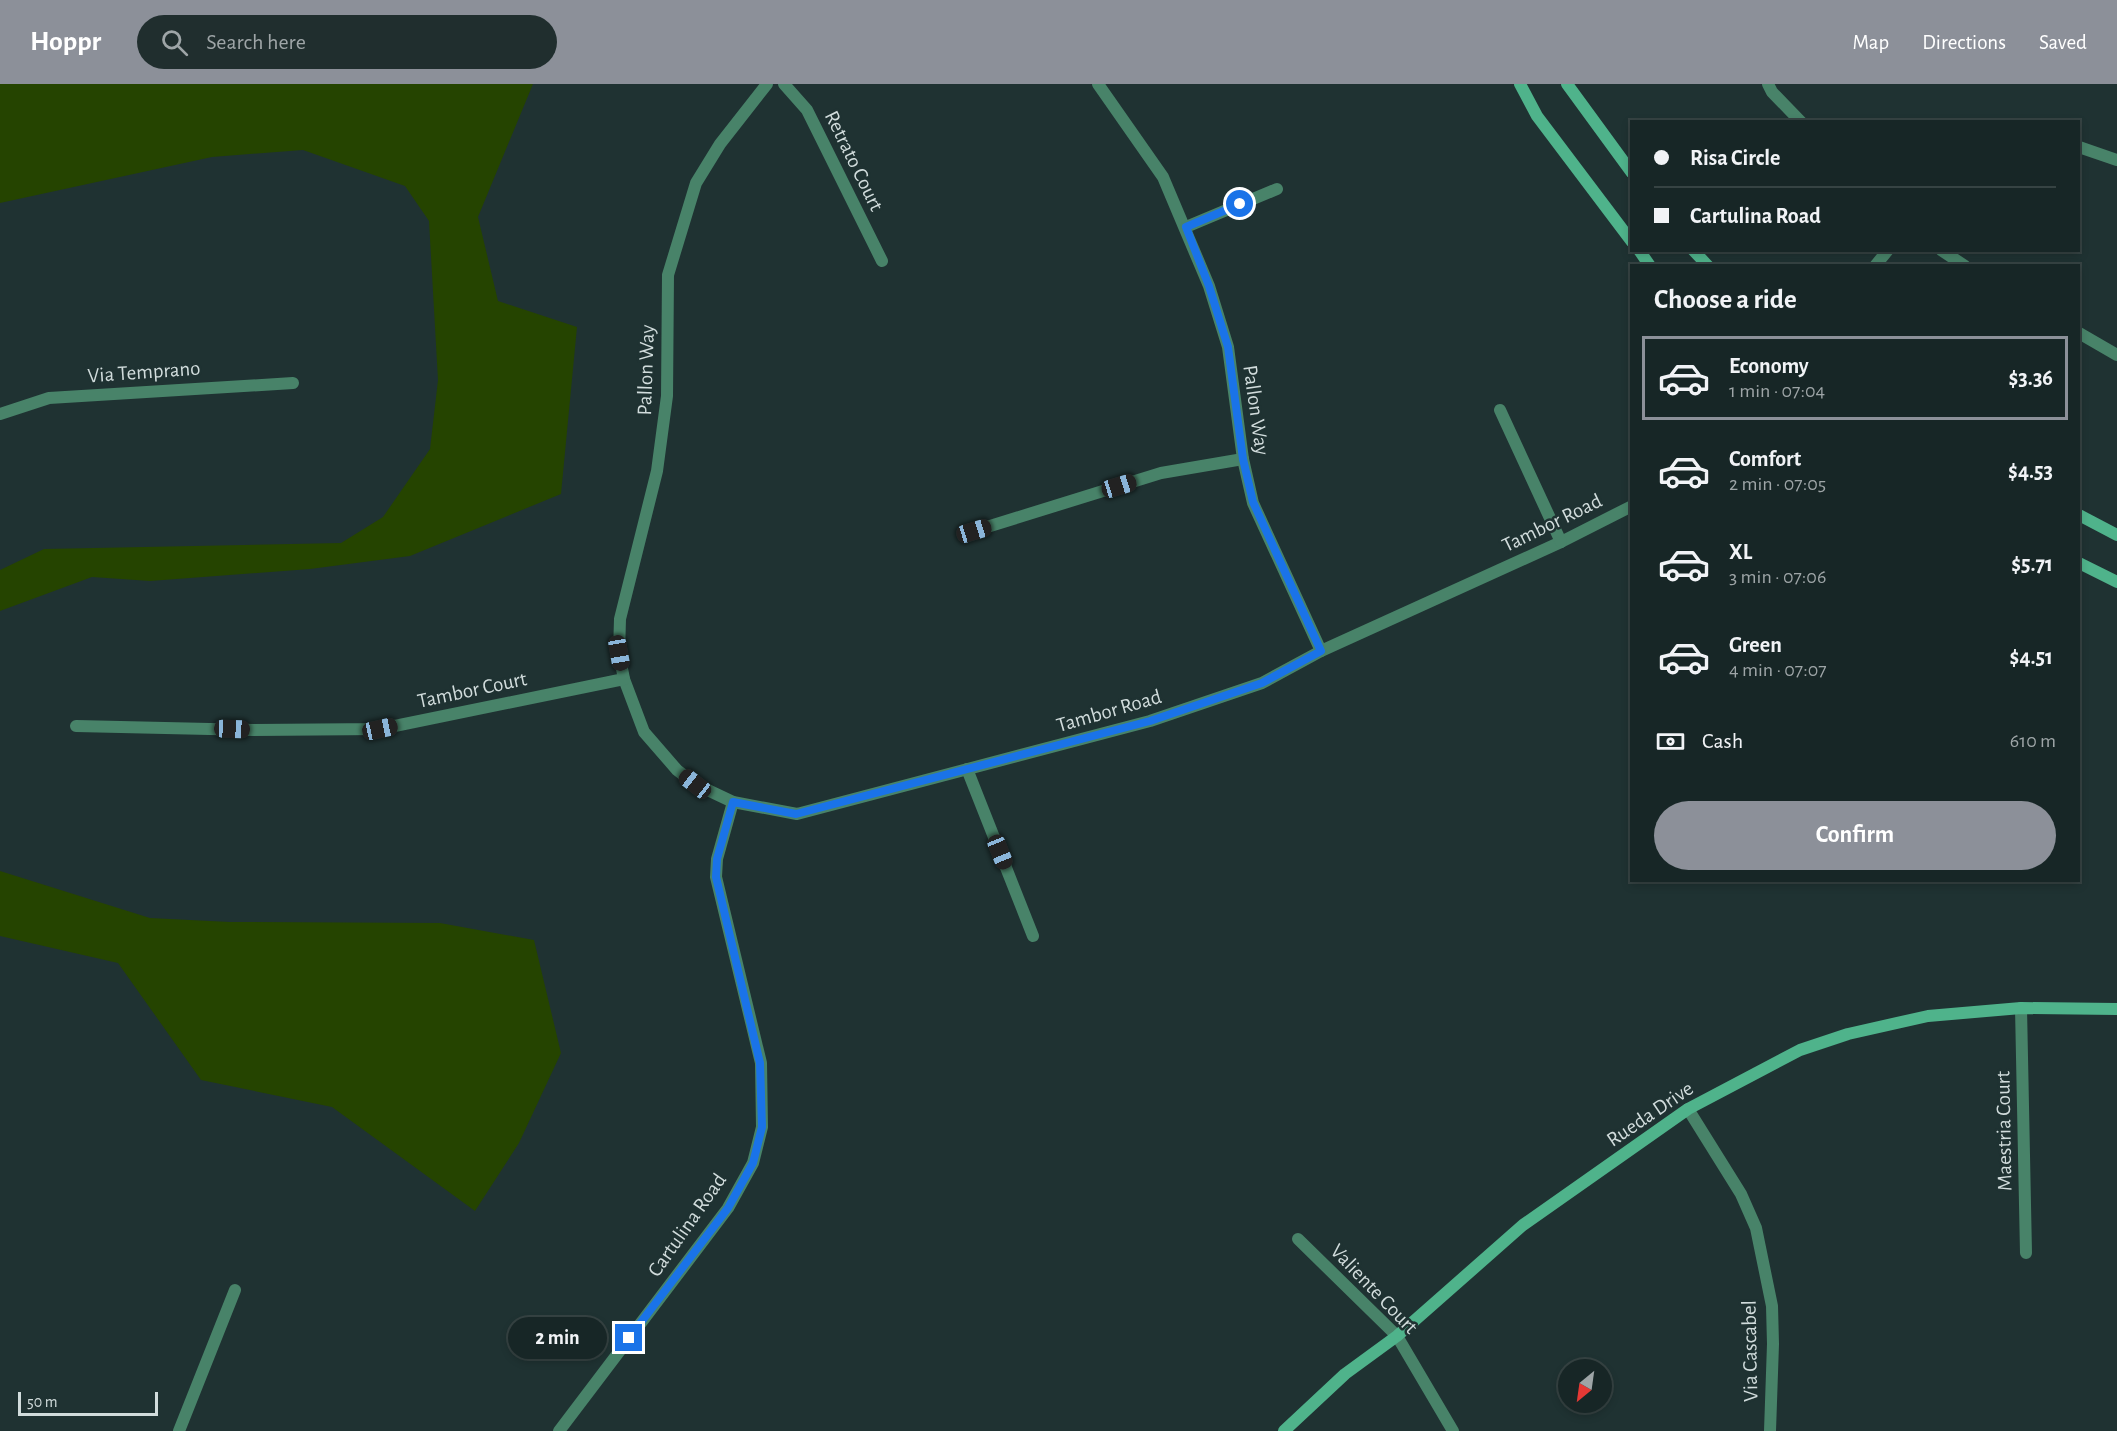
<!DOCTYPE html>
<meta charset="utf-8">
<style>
body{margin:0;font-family:"Alegreya Sans",sans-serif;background:#202e2e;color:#f1f3f6;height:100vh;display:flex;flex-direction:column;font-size:22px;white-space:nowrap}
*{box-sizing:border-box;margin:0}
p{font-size:20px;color:#9ea5a7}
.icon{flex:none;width:33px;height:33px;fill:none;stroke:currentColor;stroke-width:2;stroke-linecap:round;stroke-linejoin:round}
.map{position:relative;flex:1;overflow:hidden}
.drawer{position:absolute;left:1630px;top:180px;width:450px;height:618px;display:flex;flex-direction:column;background:#172626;border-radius:0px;box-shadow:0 3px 9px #0003,0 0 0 2px #364343}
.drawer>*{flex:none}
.banner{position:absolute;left:1630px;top:36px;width:450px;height:132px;border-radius:0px;box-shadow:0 3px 9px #0003,0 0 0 2px #364343;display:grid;align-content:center;height:132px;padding:0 24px;background:#172626}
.needle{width:39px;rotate:209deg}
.tools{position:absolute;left:1558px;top:1275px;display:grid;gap:12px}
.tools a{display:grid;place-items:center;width:54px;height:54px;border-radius:50%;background:#172626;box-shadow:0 3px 9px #0003,0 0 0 2px #364343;font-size:30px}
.scale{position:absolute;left:18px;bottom:15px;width:140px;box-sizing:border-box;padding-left:6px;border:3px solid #d1dcdc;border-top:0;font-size:16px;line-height:21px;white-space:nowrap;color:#d1dcdc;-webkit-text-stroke:4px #1f3232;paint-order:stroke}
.end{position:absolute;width:27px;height:27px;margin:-14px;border:8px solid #1a73e8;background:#fff;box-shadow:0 0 0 3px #fff}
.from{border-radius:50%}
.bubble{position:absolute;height:42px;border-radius:21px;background:#172626;box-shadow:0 3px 9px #0003,0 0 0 2px #364343;font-size:20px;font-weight:600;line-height:42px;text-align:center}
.car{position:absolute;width:18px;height:36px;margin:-18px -9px;border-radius:8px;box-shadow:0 0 4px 2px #0007;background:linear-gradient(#222 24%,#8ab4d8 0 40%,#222 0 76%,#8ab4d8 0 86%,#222 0)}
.banner b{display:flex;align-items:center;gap:21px;height:57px;font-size:22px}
.banner b+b{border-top:2px solid #364343}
.banner i{width:15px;height:15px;background:#f1f3f6}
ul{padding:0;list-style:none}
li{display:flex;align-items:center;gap:18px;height:84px;margin:0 12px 9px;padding:0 12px;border:3px solid transparent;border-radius:0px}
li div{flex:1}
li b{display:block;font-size:22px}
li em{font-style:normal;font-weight:600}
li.on{border-color:#8c9099}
li>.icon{width:54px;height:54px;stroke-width:1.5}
h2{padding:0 24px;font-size:27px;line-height:72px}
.pay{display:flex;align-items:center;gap:15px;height:66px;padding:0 24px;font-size:22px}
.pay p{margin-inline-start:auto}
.action{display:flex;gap:12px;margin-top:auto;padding:12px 24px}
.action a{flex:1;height:69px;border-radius:36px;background:#8c9099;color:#fff;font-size:24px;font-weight:600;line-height:69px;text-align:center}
header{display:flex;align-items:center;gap:36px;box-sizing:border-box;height:84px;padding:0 30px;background:#8c9099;color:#fff}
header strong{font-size:28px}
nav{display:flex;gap:33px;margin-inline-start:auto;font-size:21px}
.search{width:420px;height:54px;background:#202e2e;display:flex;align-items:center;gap:15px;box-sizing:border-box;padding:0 21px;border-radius:33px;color:#9ea5a7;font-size:22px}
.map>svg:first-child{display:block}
</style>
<header>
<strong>Hoppr</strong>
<div class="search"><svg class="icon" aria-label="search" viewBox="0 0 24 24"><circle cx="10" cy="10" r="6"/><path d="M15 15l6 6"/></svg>Search here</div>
<nav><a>Map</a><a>Directions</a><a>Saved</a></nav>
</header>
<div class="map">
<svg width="2117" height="1347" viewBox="0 0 2117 1347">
<rect width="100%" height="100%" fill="#1f3232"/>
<g fill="#254400">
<polygon points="0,0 533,0 478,133 498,217 577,243 561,410 410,472 310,485 150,497 92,493 0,527 0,486 44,465 341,459 383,433 430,365 438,296 429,137 405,102 303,66 212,73 0,119"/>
<polygon points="0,787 150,834 230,838 440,839 534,856 561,969 519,1059 475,1127 332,1023 201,996 118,879 0,852"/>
</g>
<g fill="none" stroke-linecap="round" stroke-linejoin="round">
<g stroke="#488369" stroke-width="12">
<polyline points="767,0 720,60 696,99 668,191 667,312 657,387 620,535 619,569 624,595 644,648 677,686 695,700 733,718 797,730 1150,637 1262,599 1321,567 1561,458 1632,422"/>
<polyline points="784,0 807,26 882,177"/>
<polyline points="1098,0 1163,93 1209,202 1228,263 1243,375 1253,419 1321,567"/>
<polyline points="1768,0 1772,8 1801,38"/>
<polyline points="2079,63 2117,76"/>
<polyline points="1186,143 1277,105"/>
<polyline points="1941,166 1965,182"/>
<polyline points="1875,182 1888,166"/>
<polyline points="2079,249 2117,271"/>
<polyline points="1500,326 1561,458"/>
<polyline points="0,330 49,314 293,299"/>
<polyline points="974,447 1161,389 1243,375"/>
<polyline points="76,642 254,646 380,645 624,595"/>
<polyline points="967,685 1033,852"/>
<polyline points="2021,924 2026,1169"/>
<polyline points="1688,1025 1741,1110 1756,1144 1772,1222 1773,1260 1770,1347"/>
<polyline points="1298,1155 1397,1252 1453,1347"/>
<polyline points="179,1347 235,1206"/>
<polyline points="559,1347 728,1124 753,1079 762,1043 761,979 716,793 717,775 733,718"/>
</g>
<g stroke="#4fb38b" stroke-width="12">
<polyline points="1520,0 1537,32 1632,158"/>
<polyline points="1567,0 1632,89"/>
<polyline points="1639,166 1650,182"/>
<polyline points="1693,166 1708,182"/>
<polyline points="2079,431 2117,451"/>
<polyline points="2079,479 2117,498"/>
<polyline points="1284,1347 1345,1290 1397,1252 1523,1141 1688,1025 1800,966 1848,950 1928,932 2021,924 2117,925"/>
</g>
</g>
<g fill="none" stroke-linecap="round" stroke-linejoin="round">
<polyline stroke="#1a73e8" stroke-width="8" points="629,1254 728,1124 753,1079 762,1043 760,979 716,793 717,775 733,718 796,730 1150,637 1262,599 1321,567 1253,418 1243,375 1228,263 1209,202 1186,143 1240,120"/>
</g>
<g text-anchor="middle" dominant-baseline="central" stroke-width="5" stroke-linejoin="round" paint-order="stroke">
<g font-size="21" fill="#d1dcdc" stroke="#1f3232">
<text transform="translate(854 77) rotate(64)">Retrato Court</text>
<text transform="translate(646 286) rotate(-88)">Pallon Way</text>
<text transform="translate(144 288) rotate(-4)">Via Temprano</text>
<text transform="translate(1256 326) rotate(82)">Pallon Way</text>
<text transform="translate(1552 439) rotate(-26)">Tambor Road</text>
<text transform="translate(472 606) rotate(-12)">Tambor Court</text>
<text transform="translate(1109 627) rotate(-16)">Tambor Road</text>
<text transform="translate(1650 1030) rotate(-34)">Rueda Drive</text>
<text transform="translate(2004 1047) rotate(-91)">Maestria Court</text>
<text transform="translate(687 1141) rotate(-55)">Cartulina Road</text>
<text transform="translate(1374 1205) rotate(46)">Valiente Court</text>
<text transform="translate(1750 1267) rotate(-91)">Via Cascabel</text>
</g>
</g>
</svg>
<div class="tools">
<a><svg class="needle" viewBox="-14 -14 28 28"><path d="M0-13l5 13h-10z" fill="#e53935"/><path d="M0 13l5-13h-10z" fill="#9ea5a7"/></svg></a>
</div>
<div class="scale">50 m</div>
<i class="end from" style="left:1240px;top:120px"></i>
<i class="end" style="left:629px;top:1254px"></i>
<div class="bubble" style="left:508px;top:1233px;width:99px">2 min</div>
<i class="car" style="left:1119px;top:402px;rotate:73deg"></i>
<i class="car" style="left:974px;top:447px;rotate:73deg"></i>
<i class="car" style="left:619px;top:569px;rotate:170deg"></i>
<i class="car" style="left:232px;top:645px;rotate:92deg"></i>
<i class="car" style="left:380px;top:645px;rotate:78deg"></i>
<i class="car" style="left:695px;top:700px;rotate:308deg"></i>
<i class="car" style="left:1000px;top:768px;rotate:158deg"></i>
<div class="banner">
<b><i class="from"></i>Risa Circle</b>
<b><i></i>Cartulina Road</b>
</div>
<section class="drawer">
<h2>Choose a ride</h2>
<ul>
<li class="on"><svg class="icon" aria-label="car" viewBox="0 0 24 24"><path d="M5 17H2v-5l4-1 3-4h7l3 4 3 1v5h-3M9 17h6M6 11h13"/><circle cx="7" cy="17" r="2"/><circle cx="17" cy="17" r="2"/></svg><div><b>Economy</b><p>1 min · 07:04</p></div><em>$3.36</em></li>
<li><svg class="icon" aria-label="car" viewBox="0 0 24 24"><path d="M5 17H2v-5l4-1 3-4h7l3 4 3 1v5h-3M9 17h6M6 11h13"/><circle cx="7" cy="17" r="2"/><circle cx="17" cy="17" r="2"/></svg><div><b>Comfort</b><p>2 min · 07:05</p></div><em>$4.53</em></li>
<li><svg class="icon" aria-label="car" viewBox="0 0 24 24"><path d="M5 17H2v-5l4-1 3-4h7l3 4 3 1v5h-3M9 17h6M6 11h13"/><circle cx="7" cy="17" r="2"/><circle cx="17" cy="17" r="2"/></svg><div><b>XL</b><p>3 min · 07:06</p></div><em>$5.71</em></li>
<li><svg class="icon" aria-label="car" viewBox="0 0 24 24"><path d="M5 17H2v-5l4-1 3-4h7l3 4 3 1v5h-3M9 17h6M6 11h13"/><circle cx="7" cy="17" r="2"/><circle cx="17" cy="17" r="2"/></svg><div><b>Green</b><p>4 min · 07:07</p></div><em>$4.51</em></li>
</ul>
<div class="pay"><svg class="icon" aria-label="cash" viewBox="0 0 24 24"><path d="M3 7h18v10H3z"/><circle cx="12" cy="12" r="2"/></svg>Cash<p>610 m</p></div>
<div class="action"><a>Confirm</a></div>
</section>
</div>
